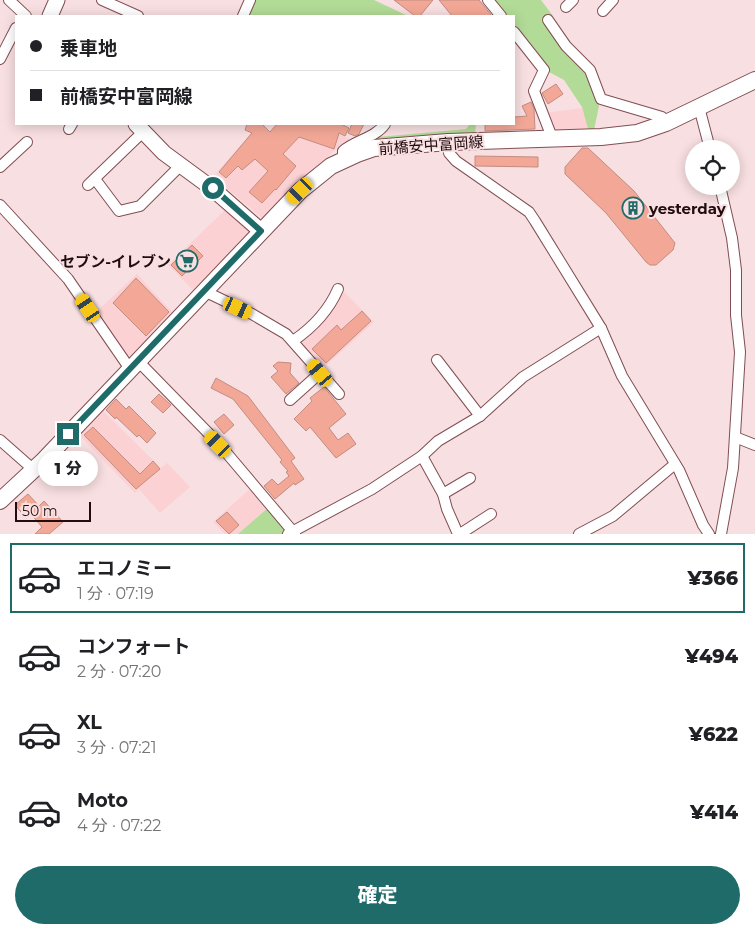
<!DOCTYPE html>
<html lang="ja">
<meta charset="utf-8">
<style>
body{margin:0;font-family:Montserrat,"Noto Sans JP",sans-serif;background:#f6f6f6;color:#202124;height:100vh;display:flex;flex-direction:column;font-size:19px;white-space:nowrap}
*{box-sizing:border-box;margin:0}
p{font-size:16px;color:#757577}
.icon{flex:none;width:28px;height:28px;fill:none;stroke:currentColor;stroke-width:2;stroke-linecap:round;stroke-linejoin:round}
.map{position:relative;height:534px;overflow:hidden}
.details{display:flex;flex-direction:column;background:#fff;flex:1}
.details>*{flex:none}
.hud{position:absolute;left:15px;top:15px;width:500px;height:110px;border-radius:0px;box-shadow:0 2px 12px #0003;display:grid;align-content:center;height:110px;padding:0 15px;background:#fff}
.controls{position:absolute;left:685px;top:140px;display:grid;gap:10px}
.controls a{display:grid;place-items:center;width:55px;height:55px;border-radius:50%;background:#fff;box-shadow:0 2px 12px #0003;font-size:25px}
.scale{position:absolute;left:15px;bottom:12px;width:76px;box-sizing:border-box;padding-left:5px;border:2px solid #210d0f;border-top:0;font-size:14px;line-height:18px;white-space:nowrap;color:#210d0f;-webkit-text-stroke:4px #f8dfe1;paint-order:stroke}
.end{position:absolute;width:22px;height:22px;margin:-11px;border:6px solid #1f6b6a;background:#fff;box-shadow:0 0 0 2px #fff}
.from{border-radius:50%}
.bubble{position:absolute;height:35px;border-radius:18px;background:#fff;box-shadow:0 2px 12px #0003;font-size:16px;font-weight:800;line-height:35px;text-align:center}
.car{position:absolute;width:15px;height:30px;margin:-15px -8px;border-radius:6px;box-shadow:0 0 4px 1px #0007;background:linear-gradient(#f5c518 24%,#345 0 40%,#f5c518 0 76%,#345 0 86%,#f5c518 0)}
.hud b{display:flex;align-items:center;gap:18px;height:48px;font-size:19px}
.hud b+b{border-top:1px solid #e0e0e0}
.hud i{width:12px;height:12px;background:#202124}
ul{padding:9px 0 0;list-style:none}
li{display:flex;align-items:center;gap:15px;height:70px;margin:0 10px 8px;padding:0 5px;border:2px solid transparent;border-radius:0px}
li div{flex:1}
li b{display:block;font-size:19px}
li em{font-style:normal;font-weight:800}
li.on{border-color:#1f6b6a}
li>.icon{width:45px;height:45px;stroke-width:1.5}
.primary-button{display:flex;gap:10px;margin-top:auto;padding:10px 15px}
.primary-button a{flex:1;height:58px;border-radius:30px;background:#1f6b6a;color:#fff;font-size:20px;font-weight:800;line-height:58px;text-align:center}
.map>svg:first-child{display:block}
</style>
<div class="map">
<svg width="755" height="534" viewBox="0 0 755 534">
<rect width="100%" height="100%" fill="#f8dfe1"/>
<g fill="#fbd1d4">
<polygon points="582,108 588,129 555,131 545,113"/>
<polygon points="276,124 310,124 353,140 336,149 263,219 213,177 250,134 259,142"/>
<polygon points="227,208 250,229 249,236 194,291 168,265"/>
<polygon points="137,274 173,313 128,360 95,313"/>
<polygon points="344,292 374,322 322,369 304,349 299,340 309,334"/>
<polygon points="101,409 161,468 167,463 190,487 160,513 139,489 135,493 78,434"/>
<polygon points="252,487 269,507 238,534 225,534 213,522"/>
</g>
<g fill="#b2db97">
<polygon points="254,0 374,0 408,16 247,16"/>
<polygon points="492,0 541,0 553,16 546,20 588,73 599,106 594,130 588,129 582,107 564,80 549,72 514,28 514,16 504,16"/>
<polygon points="470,124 476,124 475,134 363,145 378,137 466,129"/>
<polygon points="269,507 289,531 284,534 238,534"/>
</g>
<g fill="#f3a897" stroke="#c28c80">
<polygon points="394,0 433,0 420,16 415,16"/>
<polygon points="439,0 479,0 492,16 452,16"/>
<polygon points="556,84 563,94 548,104 542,93"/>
<polygon points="531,102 534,109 535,129 485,131 485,124 514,124 514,117 527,116 522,106"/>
<polygon points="247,124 262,124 270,132 277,124 341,124 349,128 345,136 339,133 334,149 299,137 283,154 296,166 276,190 275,189 262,203 249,192 268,171 255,159 242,170 238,166 226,178 219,172 252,133 245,130"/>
<polygon points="352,124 364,124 359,134 355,136 348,133"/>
<polygon points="582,148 588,148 634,191 675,243 673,250 656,265 650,265 646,262 606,213 565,174 565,167"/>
<polygon points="475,156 538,157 538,167 475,166"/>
<polygon points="192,245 203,256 182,276 171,265"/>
<polygon points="136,278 169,312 146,336 113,303"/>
<polygon points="362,311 371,321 326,363 312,349 337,325 341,330"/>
<polygon points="278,362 291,363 290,373 299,383 286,394 271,377 278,371 273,366"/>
<polygon points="216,378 248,396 295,458 291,461 304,479 295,485 294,483 275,499 264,486 272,479 278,485 289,476 286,472 288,471 280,462 282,460 233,399 211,388"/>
<polygon points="324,387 346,414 329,428 338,440 348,433 356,444 336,458 310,427 306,431 294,419 312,401 310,398"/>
<polygon points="159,394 171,405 163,413 151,402"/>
<polygon points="116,399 126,409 129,406 156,433 147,443 139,435 137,437 116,417 115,419 106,410"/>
<polygon points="224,414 234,425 224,434 214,422"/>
<polygon points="93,427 140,474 153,461 160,469 136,489 84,435"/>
<polygon points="28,494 39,506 44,501 63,522 49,534 35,534 42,527 31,514 26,518 15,505"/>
<polygon points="227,512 239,525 229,534 216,521"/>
</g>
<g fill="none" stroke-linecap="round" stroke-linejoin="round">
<g stroke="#804e53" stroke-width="12">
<g id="street">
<polyline points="9,0 26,16"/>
<polyline points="102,0 138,16"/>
<polyline points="488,0 501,16"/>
<polyline points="566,7 573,0"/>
<polyline points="603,11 613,0"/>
<polyline points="243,16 250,0"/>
<polyline points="548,20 566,46 590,70 601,99 662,117 666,123"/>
<polyline points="514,32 544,70 534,91 553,140"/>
<polyline points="0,59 16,28"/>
<polyline points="699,107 710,149"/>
<polyline points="69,129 72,124"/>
<polyline points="448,142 449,153 456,161 529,212 535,221 601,328 622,376 679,470 703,525 709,534"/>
<path d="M343,160V151C356,140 375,138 385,124"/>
<polyline points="0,167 27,142"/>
<polyline points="95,179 119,211 140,206 180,166"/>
<polyline points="88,185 144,131"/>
<polyline points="720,186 732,238 736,270 736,315 740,352 733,468 721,534"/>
<polyline points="0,205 68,279 130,369"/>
<polyline points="204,291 252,314 286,334 339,394"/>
<path d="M293,341C312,328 329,310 338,289"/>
<polyline points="138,361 219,444 295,534"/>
<polyline points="290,400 320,373"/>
<polyline points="480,416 523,377 601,328"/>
<polyline points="735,437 755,445"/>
<polyline points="0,440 34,470"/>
<polyline points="422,456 443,494 447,509 458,534"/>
<polyline points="443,494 470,478"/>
<polyline points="288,534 372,489 422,456 438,441 480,416 437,360"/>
<polyline points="460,534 491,514"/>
<polyline points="579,534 613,516 675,464"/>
</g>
</g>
<g stroke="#804e53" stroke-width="17">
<g id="secondary">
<polyline points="50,16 57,0"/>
<polyline points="136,124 164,153 213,189 261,231"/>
</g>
</g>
<g stroke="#804e53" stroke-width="18">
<polyline id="primary" points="0,501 44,460 300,191 331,166 357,154 374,148 448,142 601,137 637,133 666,123 755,80"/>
</g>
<use href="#street" stroke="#fff" stroke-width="10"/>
<use href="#secondary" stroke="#fff" stroke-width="15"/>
<use href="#primary" stroke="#fff" stroke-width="16"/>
</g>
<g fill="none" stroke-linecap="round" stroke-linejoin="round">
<polyline stroke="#1f6b6a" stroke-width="6" points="68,434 261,231 213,188"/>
</g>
<defs>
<g id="building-ring" transform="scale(1.125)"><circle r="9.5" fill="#f8dfe1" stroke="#1f6b6a" stroke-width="1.5"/><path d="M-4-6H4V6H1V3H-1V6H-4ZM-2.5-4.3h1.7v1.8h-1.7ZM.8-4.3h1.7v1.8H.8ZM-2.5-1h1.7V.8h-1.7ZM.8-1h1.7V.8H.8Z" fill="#1f6b6a"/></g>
<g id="supermarket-ring" transform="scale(1.125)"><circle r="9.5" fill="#f8dfe1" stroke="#1f6b6a" stroke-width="1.5"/><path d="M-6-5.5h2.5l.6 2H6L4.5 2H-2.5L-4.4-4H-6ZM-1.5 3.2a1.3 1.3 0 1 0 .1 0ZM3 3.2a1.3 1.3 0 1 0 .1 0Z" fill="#1f6b6a"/></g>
</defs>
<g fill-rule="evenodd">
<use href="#building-ring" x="633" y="208"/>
<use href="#supermarket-ring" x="187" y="261"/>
</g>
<g text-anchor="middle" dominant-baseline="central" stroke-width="4" stroke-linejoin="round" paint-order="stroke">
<g font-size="15" fill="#210d0f" stroke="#f8dfe1">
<text transform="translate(431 145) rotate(-4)">前橋安中富岡線</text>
</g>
<g font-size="15" font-weight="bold" fill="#210d0f" stroke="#f8dfe1" text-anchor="start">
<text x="649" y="208">yesterday</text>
<text x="171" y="261" text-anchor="end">セブン-イレブン</text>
</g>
</g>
</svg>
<div class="controls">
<a><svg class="icon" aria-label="locate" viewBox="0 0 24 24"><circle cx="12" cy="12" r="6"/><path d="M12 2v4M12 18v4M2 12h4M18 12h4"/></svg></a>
</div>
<div class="scale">50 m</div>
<i class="end from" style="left:213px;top:188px"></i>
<i class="end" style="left:68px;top:434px"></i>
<div class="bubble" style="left:38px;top:451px;width:60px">1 分</div>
<i class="car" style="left:300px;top:191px;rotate:224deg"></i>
<i class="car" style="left:88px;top:308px;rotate:326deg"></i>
<i class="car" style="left:238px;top:308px;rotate:115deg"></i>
<i class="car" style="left:320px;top:373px;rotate:320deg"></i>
<i class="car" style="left:218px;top:444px;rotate:316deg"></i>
<div class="hud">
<b><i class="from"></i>乗車地</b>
<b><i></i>前橋安中富岡線</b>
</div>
</div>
<section class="details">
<ul>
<li class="on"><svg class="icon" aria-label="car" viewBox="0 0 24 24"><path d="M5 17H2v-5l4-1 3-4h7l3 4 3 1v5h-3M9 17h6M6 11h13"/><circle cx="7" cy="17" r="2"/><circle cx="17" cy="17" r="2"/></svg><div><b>エコノミー</b><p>1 分 · 07:19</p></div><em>¥366</em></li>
<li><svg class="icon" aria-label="car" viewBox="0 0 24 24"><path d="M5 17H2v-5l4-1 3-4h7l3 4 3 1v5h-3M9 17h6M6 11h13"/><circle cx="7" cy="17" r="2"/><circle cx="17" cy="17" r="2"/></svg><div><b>コンフォート</b><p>2 分 · 07:20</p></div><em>¥494</em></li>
<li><svg class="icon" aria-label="car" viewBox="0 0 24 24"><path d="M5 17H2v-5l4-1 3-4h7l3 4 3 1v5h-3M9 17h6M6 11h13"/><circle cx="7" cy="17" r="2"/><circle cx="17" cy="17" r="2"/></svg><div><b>XL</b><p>3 分 · 07:21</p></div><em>¥622</em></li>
<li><svg class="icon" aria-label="car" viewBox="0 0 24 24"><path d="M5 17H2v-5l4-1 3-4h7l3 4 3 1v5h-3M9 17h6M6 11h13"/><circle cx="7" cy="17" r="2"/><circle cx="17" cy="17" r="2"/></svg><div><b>Moto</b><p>4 分 · 07:22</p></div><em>¥414</em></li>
</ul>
<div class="primary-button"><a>確定</a></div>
</section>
